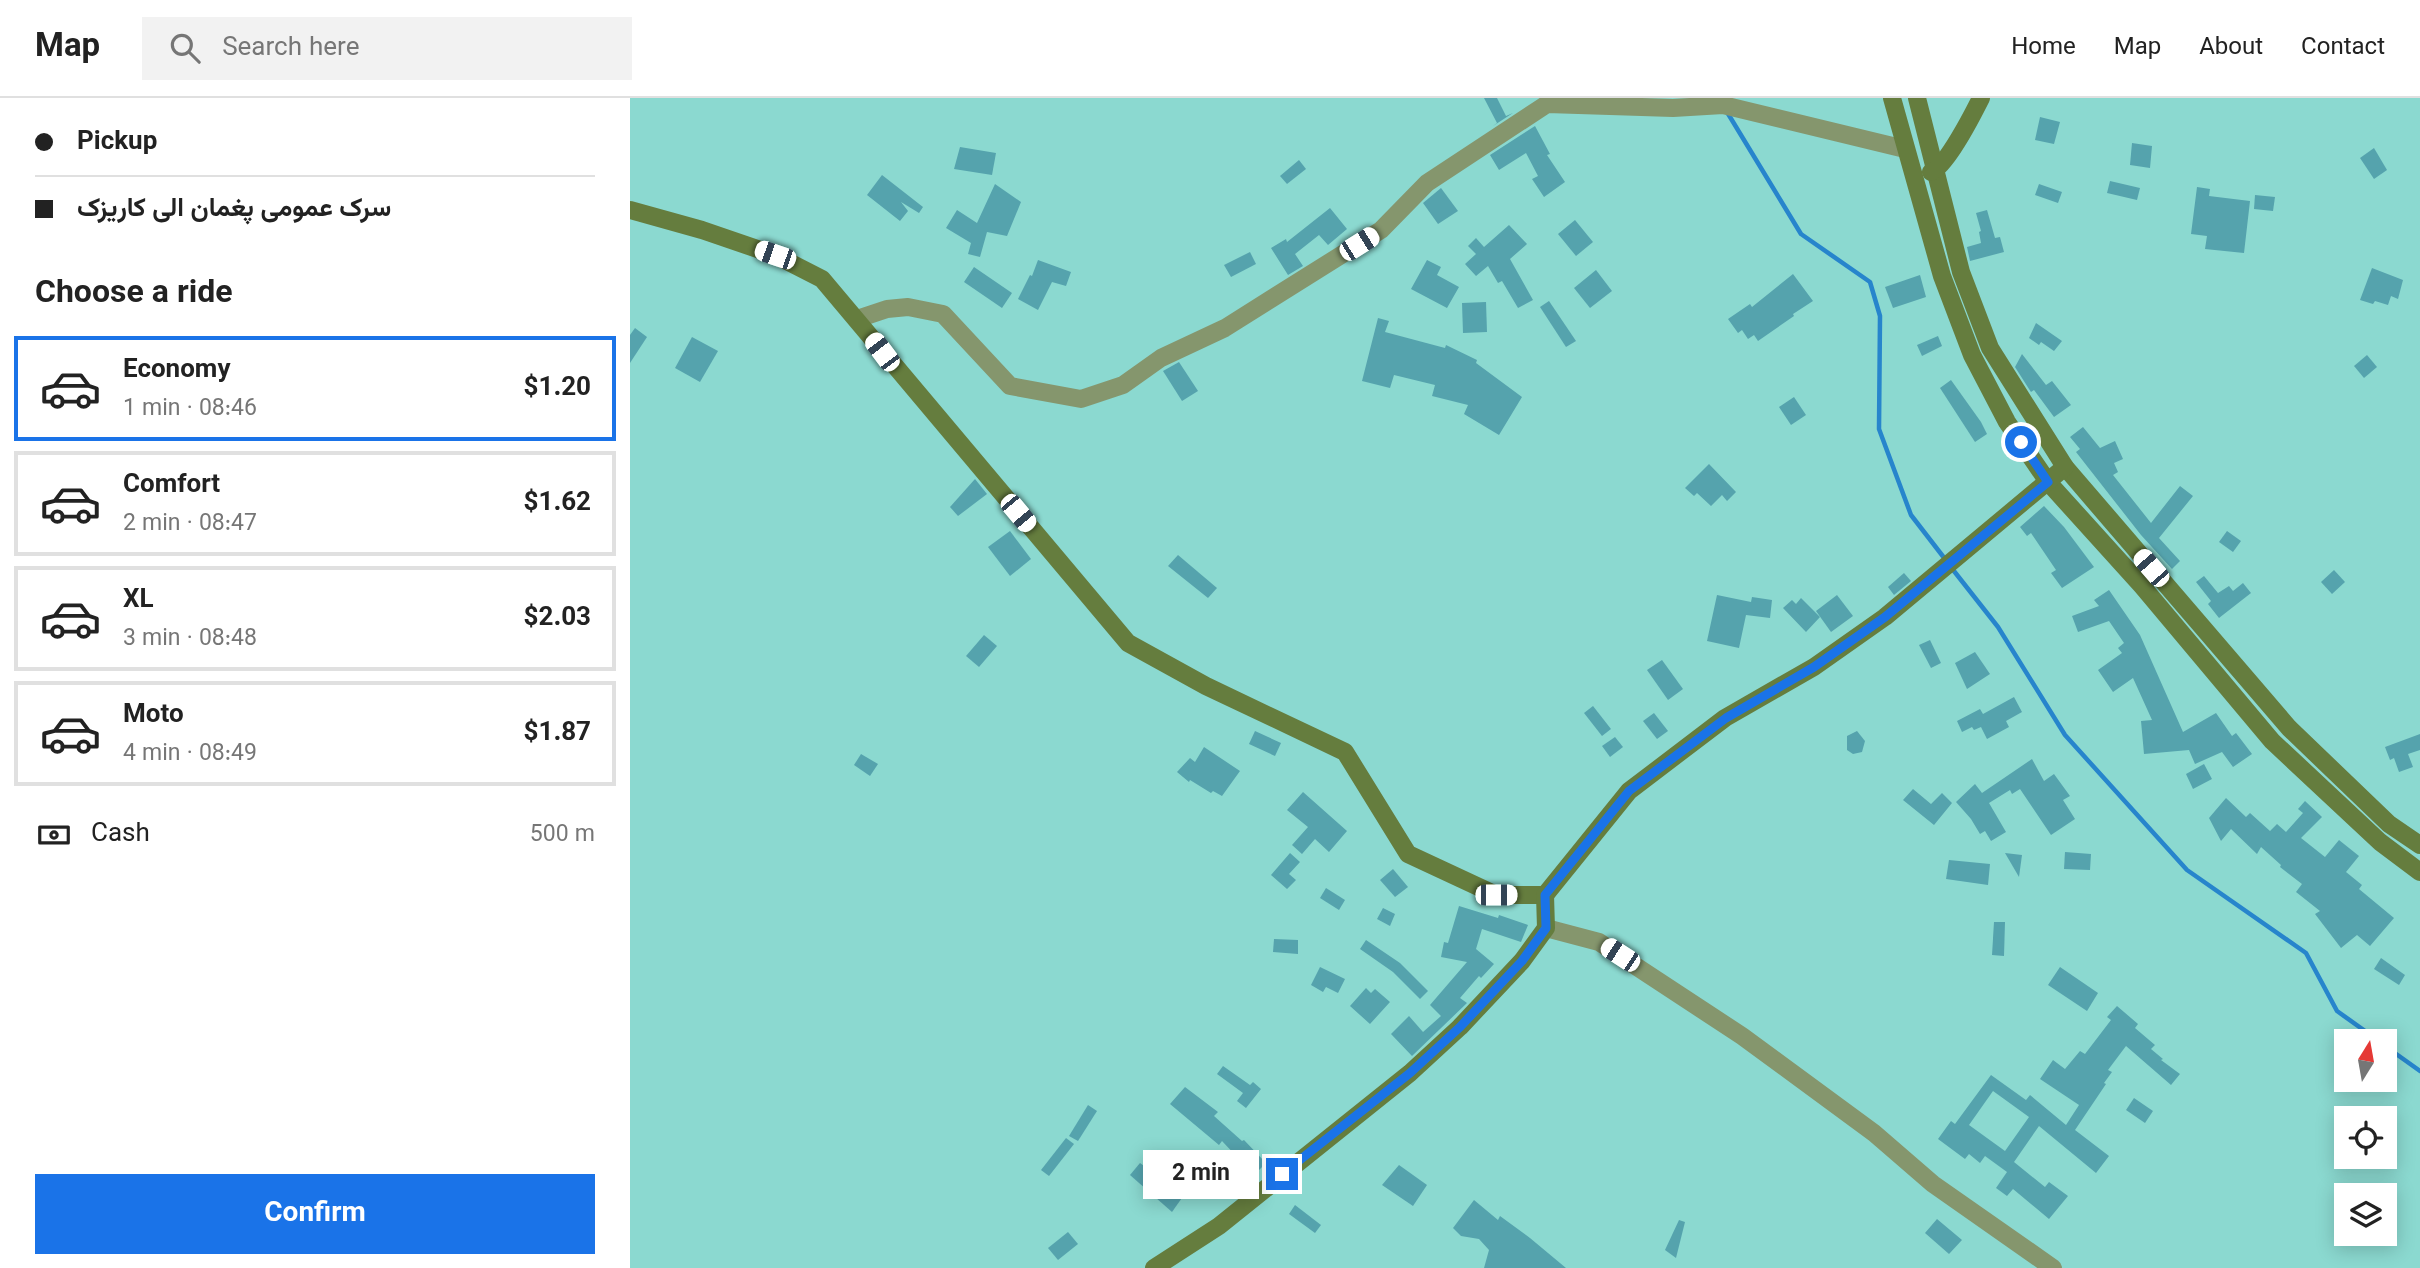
<!DOCTYPE html>
<meta charset="utf-8">
<style>
body{margin:0;font-family:Georgia,Vazirmatn,serif;background:#f2f2f2;color:#222;height:100vh;display:flex;flex-direction:column;font-size:26px;white-space:nowrap}
*{box-sizing:border-box;margin:0}
p{font-size:23px;color:#767676}
.icon{flex:none;width:38px;height:38px;fill:none;stroke:currentColor;stroke-width:2;stroke-linecap:round;stroke-linejoin:round}
.map{position:relative;flex:1;overflow:hidden}
.panel{display:flex;flex-direction:column;background:#fff;width:630px}
.panel>*{flex:none}
.banner{display:grid;align-content:center;height:154px;padding:0 35px;background:#fff}
.needle{width:46px;rotate:11deg}
.fabs{position:absolute;left:1704px;top:931px;display:grid;gap:14px}
.fabs a{display:grid;place-items:center;width:63px;height:63px;border-radius:0px;background:#fff;box-shadow:0 4px 18px #0003;font-size:35px}
.end{position:absolute;width:32px;height:32px;margin:-16px;border:9px solid #1a73e8;background:#fff;box-shadow:0 0 0 4px #fff}
.from{border-radius:50%}
.bubble{position:absolute;height:49px;border-radius:0px;background:#fff;box-shadow:0 4px 18px #0003;font-size:23px;font-weight:700;line-height:49px;text-align:center}
.car{position:absolute;width:21px;height:42px;margin:-21px -10px;border-radius:9px;box-shadow:0 0 5px 2px #0007;background:linear-gradient(#fff 24%,#345 0 40%,#fff 0 76%,#345 0 86%,#fff 0)}
.banner b{display:flex;align-items:center;gap:24px;height:66px;font-size:26px}
.banner b+b{border-top:2px solid #e0e0e0}
.banner i{width:18px;height:18px;background:#222}
ul{padding:0;list-style:none}
li{display:flex;align-items:center;gap:21px;height:105px;margin:0 14px 10px;padding:0 21px;border:4px solid #e0e0e0;border-radius:0px}
li div{flex:1}
li b{display:block;font-size:26px}
li em{font-style:normal;font-weight:700}
li.current{border-color:#1a73e8}
li>.icon{width:63px;height:63px;stroke-width:1.5}
h2{padding:0 35px;font-size:32px;line-height:84px}
.pay{display:flex;align-items:center;gap:18px;height:77px;padding:0 35px;font-size:26px}
.pay p{margin-inline-start:auto}
.primary-button{display:flex;gap:14px;margin-top:auto;padding:14px 35px}
.primary-button a{flex:1;height:80px;border-radius:0px;background:#1a73e8;color:#fff;font-size:28px;font-weight:700;line-height:80px;text-align:center}
header{display:flex;align-items:center;gap:42px;box-sizing:border-box;height:98px;padding:0 35px;background:#fff;border-bottom:2px solid #e0e0e0}
header strong{font-size:33px}
nav{display:flex;gap:38px;margin-inline-start:auto;font-size:24px}
.search{width:490px;height:63px;background:#f2f2f2;display:flex;align-items:center;gap:18px;box-sizing:border-box;padding:0 24px;border-radius:0px;color:#767676;font-size:26px}
main{display:flex;flex:1;min-height:0}
.map>svg:first-child{display:block}
</style>
<header>
<strong>Map</strong>
<div class="search"><svg class="icon" aria-label="search" viewBox="0 0 24 24"><circle cx="10" cy="10" r="6"/><path d="M15 15l6 6"/></svg>Search here</div>
<nav><a>Home</a><a>Map</a><a>About</a><a>Contact</a></nav>
</header>
<main>
<section class="panel">
<div class="banner">
<b><i class="from"></i>Pickup</b>
<b><i></i>سرک عمومی پغمان الی کاریزک</b>
</div>
<h2>Choose a ride</h2>
<ul>
<li class="current"><svg class="icon" aria-label="car" viewBox="0 0 24 24"><path d="M5 17H2v-5l4-1 3-4h7l3 4 3 1v5h-3M9 17h6M6 11h13"/><circle cx="7" cy="17" r="2"/><circle cx="17" cy="17" r="2"/></svg><div><b>Economy</b><p>1 min · 08:46</p></div><em>$1.20</em></li>
<li><svg class="icon" aria-label="car" viewBox="0 0 24 24"><path d="M5 17H2v-5l4-1 3-4h7l3 4 3 1v5h-3M9 17h6M6 11h13"/><circle cx="7" cy="17" r="2"/><circle cx="17" cy="17" r="2"/></svg><div><b>Comfort</b><p>2 min · 08:47</p></div><em>$1.62</em></li>
<li><svg class="icon" aria-label="car" viewBox="0 0 24 24"><path d="M5 17H2v-5l4-1 3-4h7l3 4 3 1v5h-3M9 17h6M6 11h13"/><circle cx="7" cy="17" r="2"/><circle cx="17" cy="17" r="2"/></svg><div><b>XL</b><p>3 min · 08:48</p></div><em>$2.03</em></li>
<li><svg class="icon" aria-label="car" viewBox="0 0 24 24"><path d="M5 17H2v-5l4-1 3-4h7l3 4 3 1v5h-3M9 17h6M6 11h13"/><circle cx="7" cy="17" r="2"/><circle cx="17" cy="17" r="2"/></svg><div><b>Moto</b><p>4 min · 08:49</p></div><em>$1.87</em></li>
</ul>
<div class="pay"><svg class="icon" aria-label="cash" viewBox="0 0 24 24"><path d="M3 7h18v10H3z"/><circle cx="12" cy="12" r="2"/></svg>Cash<p>500 m</p></div>
<div class="primary-button"><a>Confirm</a></div>
</section>
<div class="map">
<svg width="1790" height="1170" viewBox="0 0 1790 1170">
<rect width="100%" height="100%" fill="#8bd9d0"/>
<g fill="none" stroke-linecap="round" stroke-linejoin="round">
<g stroke="#2785cc" stroke-width="4.5">
<polyline points="1097,14 1171,136 1240,184 1250,218 1249,331 1281,417 1315,461"/>
<polyline points="1320,468 1368,529 1435,637 1557,772 1676,855 1707,913 1749,943"/>
<polyline points="1755,948 1790,973"/>
</g>
</g>
<g fill="#55a3ad" fill-rule="evenodd">
<polygon points="854,0 867,0 876,18 883,15 863,28 867,25"/>
<polygon points="1410,19 1430,24 1424,46 1405,42"/>
<polygon points="905,28 920,56 917,57 935,84 914,99 902,81 908,78 896,55 869,72 860,57"/>
<polygon points="1502,45 1522,48 1520,70 1500,67"/>
<polygon points="330,49 366,55 362,77 324,71"/>
<polygon points="1744,50 1757,72 1744,81 1730,60"/>
<polygon points="669,62 676,71 657,86 650,78"/>
<polygon points="252,77 293,109 289,115 271,104 278,113 270,123 237,97"/>
<polygon points="1480,83 1510,90 1507,102 1477,95"/>
<polygon points="365,86 391,104 377,138 357,134 350,159 338,156 341,145 316,130 327,112 347,125"/>
<polygon points="1409,86 1432,94 1428,105 1405,97"/>
<polygon points="1567,89 1580,91 1579,98 1620,103 1614,155 1575,151 1577,138 1561,136"/>
<polygon points="811,90 828,113 808,126 793,105"/>
<polygon points="1625,97 1645,99 1643,113 1624,111"/>
<polygon points="700,110 717,131 698,147 689,137 665,156 673,168 658,177 641,150 656,141 657,144"/>
<polygon points="1357,112 1365,140 1370,139 1374,154 1340,163 1337,149 1351,145 1349,134 1351,133 1346,115"/>
<polygon points="945,122 963,144 946,158 928,136"/>
<polygon points="879,127 897,146 880,161 903,202 888,210 872,183 868,185 858,168 846,178 835,166 846,156 838,148 846,140 854,149"/>
<polygon points="620,154 626,166 601,179 594,167"/>
<polygon points="408,162 441,174 436,188 422,184 408,212 388,201 400,177 402,178"/>
<polygon points="797,162 811,169 807,177 829,189 817,210 781,191"/>
<polygon points="344,169 382,195 372,210 334,184"/>
<polygon points="1742,170 1773,182 1768,201 1761,198 1758,207 1745,203 1743,206 1730,202"/>
<polygon points="966,172 982,193 960,210 944,190"/>
<polygon points="1163,176 1183,203 1163,216 1164,218 1128,243 1124,237 1118,241 1112,232 1108,235 1098,221 1120,206 1122,209"/>
<polygon points="1290,177 1296,199 1263,210 1255,189"/>
<polygon points="919,203 946,243 936,249 910,209"/>
<polygon points="856,204 857,234 833,235 832,205"/>
<polygon points="748,220 759,223 755,234 815,250 816,247 847,262 846,265 892,299 869,337 834,316 838,307 802,298 805,287 764,277 760,290 732,283"/>
<polygon points="1406,225 1432,243 1424,253 1411,244 1409,247 1399,240"/>
<polygon points="5,230 17,239 0,265 0,237"/>
<polygon points="1308,238 1312,248 1292,258 1287,247"/>
<polygon points="62,239 88,253 70,284 45,270"/>
<polygon points="1392,256 1416,287 1422,283 1441,307 1424,319 1404,292 1401,294 1399,291 1385,269"/>
<polygon points="1737,257 1747,269 1734,280 1724,268"/>
<polygon points="549,264 568,293 552,303 533,273"/>
<polygon points="1321,282 1351,324 1357,336 1345,344 1310,290"/>
<polygon points="1164,299 1176,317 1161,327 1149,309"/>
<polygon points="1453,329 1470,350 1485,343 1493,361 1484,365 1488,374 1483,377 1521,425 1550,388 1563,398 1529,440 1550,463 1542,471 1511,437 1446,354 1450,351 1440,339"/>
<polygon points="1079,366 1106,394 1097,403 1092,397 1081,408 1067,395 1064,398 1055,390"/>
<polygon points="345,381 357,396 328,418 320,409"/>
<polygon points="1414,408 1434,429 1464,469 1432,490 1421,475 1426,472 1401,435 1397,438 1390,429"/>
<polygon points="380,433 401,461 380,478 358,449"/>
<polygon points="1597,433 1611,443 1603,454 1589,444"/>
<polygon points="548,457 587,490 578,500 538,468"/>
<polygon points="1704,472 1715,484 1702,496 1691,484"/>
<polygon points="1274,475 1281,483 1264,497 1258,489"/>
<polygon points="1574,478 1588,495 1599,488 1603,493 1613,485 1621,495 1589,520 1578,506 1581,503 1566,484"/>
<polygon points="1479,492 1510,537 1553,634 1586,615 1602,638 1606,635 1622,656 1603,669 1592,654 1565,666 1559,652 1514,656 1511,623 1522,622 1503,580 1483,594 1468,572 1492,555 1488,550 1494,545 1479,523 1448,534 1442,518 1469,508 1464,502"/>
<polygon points="1087,497 1121,504 1122,499 1142,502 1140,520 1116,517 1109,550 1077,543"/>
<polygon points="1207,497 1223,518 1201,534 1186,513"/>
<polygon points="1171,500 1190,519 1176,534 1153,510 1162,502 1166,506"/>
<polygon points="354,537 367,548 349,569 336,558"/>
<polygon points="1300,542 1311,565 1301,570 1289,547"/>
<polygon points="1345,554 1360,576 1337,591 1325,565"/>
<polygon points="1032,562 1053,591 1038,602 1017,572"/>
<polygon points="1384,599 1392,614 1376,623 1379,629 1357,641 1351,629 1344,632 1342,629 1332,634 1327,623 1350,611 1353,616"/>
<polygon points="963,608 981,631 972,638 954,615"/>
<polygon points="1024,615 1038,633 1027,641 1013,623"/>
<polygon points="625,633 651,645 645,658 619,646"/>
<polygon points="1227,633 1235,643 1232,654 1223,656 1217,652 1217,638"/>
<polygon points="1790,636 1790,652 1778,656 1783,669 1769,674 1764,660 1760,662 1755,649"/>
<polygon points="985,639 993,649 980,659 972,648"/>
<polygon points="574,649 610,673 592,698 583,693 581,695 560,682 559,684 547,674 560,660 565,664"/>
<polygon points="231,656 248,666 240,678 224,667"/>
<polygon points="1402,661 1414,683 1424,676 1440,698 1433,702 1445,721 1421,737 1390,691 1382,696 1380,692 1359,705 1376,734 1361,743 1355,733 1350,736 1341,721 1326,704 1345,686 1352,695"/>
<polygon points="1574,666 1582,681 1563,691 1556,676"/>
<polygon points="1283,691 1301,706 1312,695 1322,705 1304,727 1273,702"/>
<polygon points="673,694 717,733 699,754 685,741 672,756 662,747 678,729 657,712"/>
<polygon points="1596,700 1616,719 1620,715 1640,733 1647,726 1656,734 1673,715 1668,711 1675,703 1692,719 1671,740 1695,759 1709,742 1729,758 1716,774 1732,787 1729,791 1764,820 1740,848 1727,837 1711,850 1685,816 1690,813 1666,794 1672,786 1650,769 1651,767 1631,749 1627,756 1601,731 1591,743 1579,720"/>
<polygon points="1435,754 1461,756 1460,772 1434,771"/>
<polygon points="660,755 670,764 659,776 666,782 657,791 641,777"/>
<polygon points="1375,755 1392,757 1389,779"/>
<polygon points="1319,762 1360,766 1358,787 1316,781"/>
<polygon points="763,771 778,789 765,799 750,782"/>
<polygon points="696,790 715,802 709,812 690,800"/>
<polygon points="829,808 868,820 869,817 898,827 891,844 852,831 846,851 864,866 851,880 849,878 830,900 837,905 782,958 761,936 779,918 793,934 811,918 800,907 837,864 811,859 814,844 818,845"/>
<polygon points="753,810 765,816 760,828 747,821"/>
<polygon points="1364,824 1375,824 1374,858 1362,857"/>
<polygon points="644,841 668,842 668,856 643,854"/>
<polygon points="736,842 770,865 798,893 790,901 763,874 730,851"/>
<polygon points="1751,860 1775,877 1769,887 1744,871"/>
<polygon points="690,869 715,881 708,895 696,889 693,894 681,887"/>
<polygon points="1430,869 1468,895 1457,913 1418,887"/>
<polygon points="736,890 741,895 745,891 760,904 740,926 720,908"/>
<path d="M1487,908L1508,926L1505,930L1525,947L1521,951L1533,961L1531,962L1550,976L1541,987L1496,948L1478,972L1482,974L1474,985L1476,986L1445,1032L1479,1058L1466,1075L1409,1028L1384,1064L1415,1089L1419,1084L1438,1098L1419,1121L1383,1091L1377,1098L1366,1090L1377,1074L1355,1058L1350,1065L1339,1056L1335,1061L1308,1041L1321,1023L1325,1026L1361,977L1396,1002L1400,997L1436,1027L1449,1007L1410,981L1423,962L1435,971L1450,953L1455,956L1481,922L1477,919ZM1363,993L1399,1019L1375,1053L1339,1027Z"/>
<polygon points="593,968 620,987 623,984 631,991 616,1010 607,1003 613,995 587,976"/>
<polygon points="555,989 588,1014 584,1018 612,1043 614,1042 636,1065 624,1077 592,1043 589,1047 540,1006"/>
<polygon points="1504,1000 1523,1013 1515,1025 1496,1012"/>
<polygon points="458,1007 467,1013 448,1043 439,1038"/>
<polygon points="436,1040 444,1046 419,1078 411,1072"/>
<polygon points="510,1065 554,1097 542,1114 500,1077"/>
<polygon points="769,1067 797,1087 783,1108 752,1087"/>
<polygon points="844,1102 868,1122 870,1118 900,1140 936,1170 854,1170 859,1152 849,1141 831,1138 823,1130"/>
<polygon points="665,1107 691,1127 685,1135 659,1116"/>
<polygon points="1307,1121 1332,1142 1319,1156 1295,1135"/>
<polygon points="1049,1122 1055,1124 1046,1160 1035,1152"/>
<polygon points="438,1134 448,1146 428,1162 418,1150"/>
</g>
<g fill="none" stroke-linecap="round" stroke-linejoin="round">
<g stroke="#85966d" stroke-width="18">
<polyline points="227,221 257,211 278,209 313,216 380,288 451,301 493,287 531,260 595,230 751,132 797,85 917,6 1043,10 1093,7 1275,51"/>
<polyline points="916,830 969,844 1112,938 1244,1035 1303,1086 1423,1170"/>
</g>
<g stroke="#657d3e" stroke-width="18">
<polyline points="1262,0 1312,178 1342,257 1377,324 1418,384 1512,488 1642,643 1750,744 1790,774"/>
<polyline points="1287,0 1331,174 1360,250 1435,369 1659,630 1759,726 1790,747"/>
<path d="M1301,74C1316,69 1343,16 1351,0"/>
<polyline points="0,112 72,132 145,157 192,181 498,545 576,588 715,654 778,756 866,797 915,797 999,693 1095,620 1184,569 1255,519 1435,369"/>
<polyline points="524,1170 589,1128 780,975 830,929 892,863 916,830 915,797"/>
</g>
</g>
<g fill="none" stroke-linecap="round" stroke-linejoin="round">
<polyline stroke="#1a73e8" stroke-width="9" points="652,1076 780,975 830,929 892,863 916,830 915,797 999,693 1096,620 1184,569 1255,519 1418,384 1391,344"/>
</g>
</svg>
<div class="fabs">
<a><svg class="needle" viewBox="-14 -14 28 28"><path d="M0-13l5 13h-10z" fill="#e53935"/><path d="M0 13l5-13h-10z" fill="#767676"/></svg></a>
<a><svg class="icon" aria-label="locate" viewBox="0 0 24 24"><circle cx="12" cy="12" r="6"/><path d="M12 2v4M12 18v4M2 12h4M18 12h4"/></svg></a>
<a><svg class="icon" aria-label="layers" viewBox="0 0 24 24"><path d="M12 4l9 5-9 5-9-5zM3 14l9 5 9-5"/></svg></a>
</div>
<i class="end from" style="left:1391px;top:344px"></i>
<i class="end" style="left:652px;top:1076px"></i>
<div class="bubble" style="left:513px;top:1052px;width:116px">2 min</div>
<i class="car" style="left:729px;top:146px;rotate:58deg"></i>
<i class="car" style="left:145px;top:157px;rotate:289deg"></i>
<i class="car" style="left:252px;top:254px;rotate:323deg"></i>
<i class="car" style="left:388px;top:415px;rotate:140deg"></i>
<i class="car" style="left:1521px;top:470px;rotate:319deg"></i>
<i class="car" style="left:866px;top:797px;rotate:90deg"></i>
<i class="car" style="left:990px;top:857px;rotate:303deg"></i>
</div>
</main>
